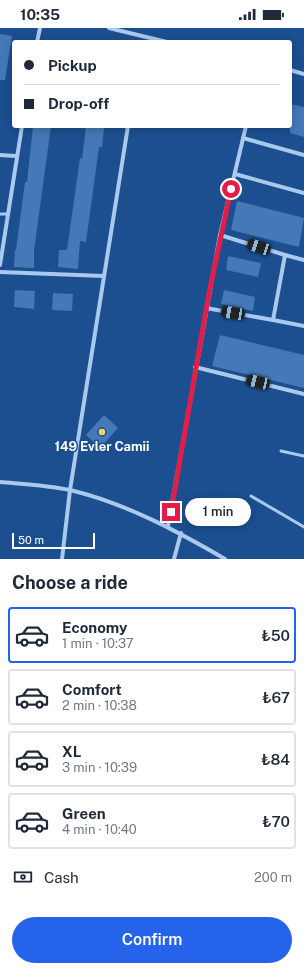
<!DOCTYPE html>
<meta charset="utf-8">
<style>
body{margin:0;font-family:"Public Sans",sans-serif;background:#f2f2f3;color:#1f2937;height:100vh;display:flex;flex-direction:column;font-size:15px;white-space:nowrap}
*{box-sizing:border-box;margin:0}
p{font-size:13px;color:#747a83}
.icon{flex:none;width:22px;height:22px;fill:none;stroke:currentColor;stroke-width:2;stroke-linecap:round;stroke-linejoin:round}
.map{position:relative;height:531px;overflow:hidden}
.panel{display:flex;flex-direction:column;background:#fff;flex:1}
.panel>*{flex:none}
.hud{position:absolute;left:12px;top:12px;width:280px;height:88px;border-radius:4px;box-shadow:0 2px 10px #0003;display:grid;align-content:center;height:88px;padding:0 12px;background:#fff}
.scale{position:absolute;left:12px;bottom:10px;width:83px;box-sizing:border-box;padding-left:4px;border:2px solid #fff;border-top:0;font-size:11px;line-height:14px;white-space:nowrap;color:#fff;-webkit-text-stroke:3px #1b4f8f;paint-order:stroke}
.end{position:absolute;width:18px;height:18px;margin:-9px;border:5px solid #e11d48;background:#fff;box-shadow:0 0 0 2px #fff}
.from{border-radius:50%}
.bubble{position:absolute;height:28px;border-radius:14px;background:#fff;box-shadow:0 2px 10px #0003;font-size:13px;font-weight:600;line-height:28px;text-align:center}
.car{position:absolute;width:12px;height:24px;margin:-12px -6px;border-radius:5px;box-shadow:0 0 3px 1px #0007;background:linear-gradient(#222 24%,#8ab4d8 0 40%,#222 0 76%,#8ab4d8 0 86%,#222 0)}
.hud b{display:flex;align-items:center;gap:14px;height:38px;font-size:15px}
.hud b+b{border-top:1px solid #e0e1e3}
.hud i{width:10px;height:10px;background:#1f2937}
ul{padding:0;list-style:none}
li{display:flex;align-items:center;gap:12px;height:56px;margin:0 8px 6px;padding:0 4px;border:2px solid #e0e1e3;border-radius:4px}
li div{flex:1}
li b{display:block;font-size:15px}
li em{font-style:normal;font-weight:600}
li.active{border-color:#2563eb}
li>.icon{width:36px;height:36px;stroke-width:1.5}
h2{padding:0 12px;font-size:18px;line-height:48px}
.pay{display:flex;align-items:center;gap:10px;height:44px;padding:0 12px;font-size:15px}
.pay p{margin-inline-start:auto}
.primary-button{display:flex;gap:8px;margin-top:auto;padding:8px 12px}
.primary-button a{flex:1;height:46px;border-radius:24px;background:#2563eb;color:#fff;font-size:16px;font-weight:600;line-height:46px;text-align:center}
.status{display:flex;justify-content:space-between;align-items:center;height:28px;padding:0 20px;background:#fff;direction:ltr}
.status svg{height:11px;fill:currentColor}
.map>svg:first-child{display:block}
</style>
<div class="status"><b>10:35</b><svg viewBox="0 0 49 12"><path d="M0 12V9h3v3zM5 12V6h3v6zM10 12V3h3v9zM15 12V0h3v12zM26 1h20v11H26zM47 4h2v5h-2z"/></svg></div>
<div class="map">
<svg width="304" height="531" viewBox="0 0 304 531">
<rect width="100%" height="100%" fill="#1b4f8f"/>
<g fill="#4478b7">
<polygon points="0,6 12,8 5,52 0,52"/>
<polygon points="290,76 304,79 304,109 290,105"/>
<polygon points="33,98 51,98 34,223 34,240 14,239 15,222 16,222 25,154 27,154"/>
<polygon points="86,98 104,100 102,119 99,119 86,214 80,213 78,241 58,239 59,222 67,222 80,130 82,131"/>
<polygon points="237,173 304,190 299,219 231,202"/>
<polygon points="228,228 261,235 258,249 226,242"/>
<polygon points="15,262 35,263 34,281 14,279"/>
<polygon points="224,262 255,269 253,283 221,276"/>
<polygon points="53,265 73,266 72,283 52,282"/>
<polygon points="220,307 304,327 304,360 212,338"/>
<polygon points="104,387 118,400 100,420 86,407"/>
</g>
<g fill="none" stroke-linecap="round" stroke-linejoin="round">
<g stroke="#a9c9ee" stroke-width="3">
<polyline points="0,186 8,186"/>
<polyline points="281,423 304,428"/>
<polyline points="251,468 304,499"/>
</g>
<g stroke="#a9c9ee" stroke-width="4">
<polyline points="109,0 167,14"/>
<polyline points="37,14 40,0"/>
<polyline points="290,42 304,46"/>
<polyline points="243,110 304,127"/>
<polyline points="0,127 16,128"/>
<polyline points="235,146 304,165"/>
<polyline points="220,207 285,227"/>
<polyline points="304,232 285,227 273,292 304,298"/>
<polyline points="0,237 22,98"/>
<polyline points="0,244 104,248"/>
<polyline points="206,280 273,292"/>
<polyline points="195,339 304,366"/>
<path d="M0,454C23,456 47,457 70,462C125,475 177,503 225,531"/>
<polyline points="168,498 220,207 246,98"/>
<polyline points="62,531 70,462 128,98"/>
<polyline points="174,531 181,505"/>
</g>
</g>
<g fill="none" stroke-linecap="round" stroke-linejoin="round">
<polyline stroke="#e11d48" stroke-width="5" points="171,484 209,265 231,161"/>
</g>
<circle fill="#ffd166" stroke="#1b4f8f" stroke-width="1.5" cx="102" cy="404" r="4"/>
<g text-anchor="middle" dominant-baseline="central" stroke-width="3" stroke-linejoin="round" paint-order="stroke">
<g font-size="13" font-weight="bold" fill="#fff" stroke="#1b4f8f">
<text x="102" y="418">149 Evler Camii</text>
</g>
</g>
</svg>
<div class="scale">50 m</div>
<i class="end from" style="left:231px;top:161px"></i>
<i class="end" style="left:171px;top:484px"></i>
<div class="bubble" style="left:185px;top:470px;width:66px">1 min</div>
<i class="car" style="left:259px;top:219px;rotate:288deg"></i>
<i class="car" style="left:233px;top:285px;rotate:280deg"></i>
<i class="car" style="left:258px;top:354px;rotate:283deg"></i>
<div class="hud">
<b><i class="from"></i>Pickup</b>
<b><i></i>Drop-off</b>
</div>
</div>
<section class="panel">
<h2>Choose a ride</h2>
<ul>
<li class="active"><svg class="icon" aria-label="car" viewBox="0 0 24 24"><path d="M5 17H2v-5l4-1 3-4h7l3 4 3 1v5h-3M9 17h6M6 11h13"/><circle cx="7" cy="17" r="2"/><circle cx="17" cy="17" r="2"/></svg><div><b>Economy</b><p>1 min · 10:37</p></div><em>₺50</em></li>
<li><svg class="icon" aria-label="car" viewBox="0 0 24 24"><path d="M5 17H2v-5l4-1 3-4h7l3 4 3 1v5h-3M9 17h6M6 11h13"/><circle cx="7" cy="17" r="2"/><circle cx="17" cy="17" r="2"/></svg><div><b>Comfort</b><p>2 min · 10:38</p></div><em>₺67</em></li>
<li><svg class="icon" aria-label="car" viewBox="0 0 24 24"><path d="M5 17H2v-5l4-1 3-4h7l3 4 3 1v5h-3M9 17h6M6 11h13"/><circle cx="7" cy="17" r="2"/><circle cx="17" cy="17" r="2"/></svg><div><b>XL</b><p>3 min · 10:39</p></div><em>₺84</em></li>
<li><svg class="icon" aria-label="car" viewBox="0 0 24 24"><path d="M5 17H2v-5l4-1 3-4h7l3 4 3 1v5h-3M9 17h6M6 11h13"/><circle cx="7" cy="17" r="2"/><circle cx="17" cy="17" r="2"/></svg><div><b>Green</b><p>4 min · 10:40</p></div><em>₺70</em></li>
</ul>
<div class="pay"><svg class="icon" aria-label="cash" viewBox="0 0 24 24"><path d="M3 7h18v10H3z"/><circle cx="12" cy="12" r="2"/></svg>Cash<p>200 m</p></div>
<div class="primary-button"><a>Confirm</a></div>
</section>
